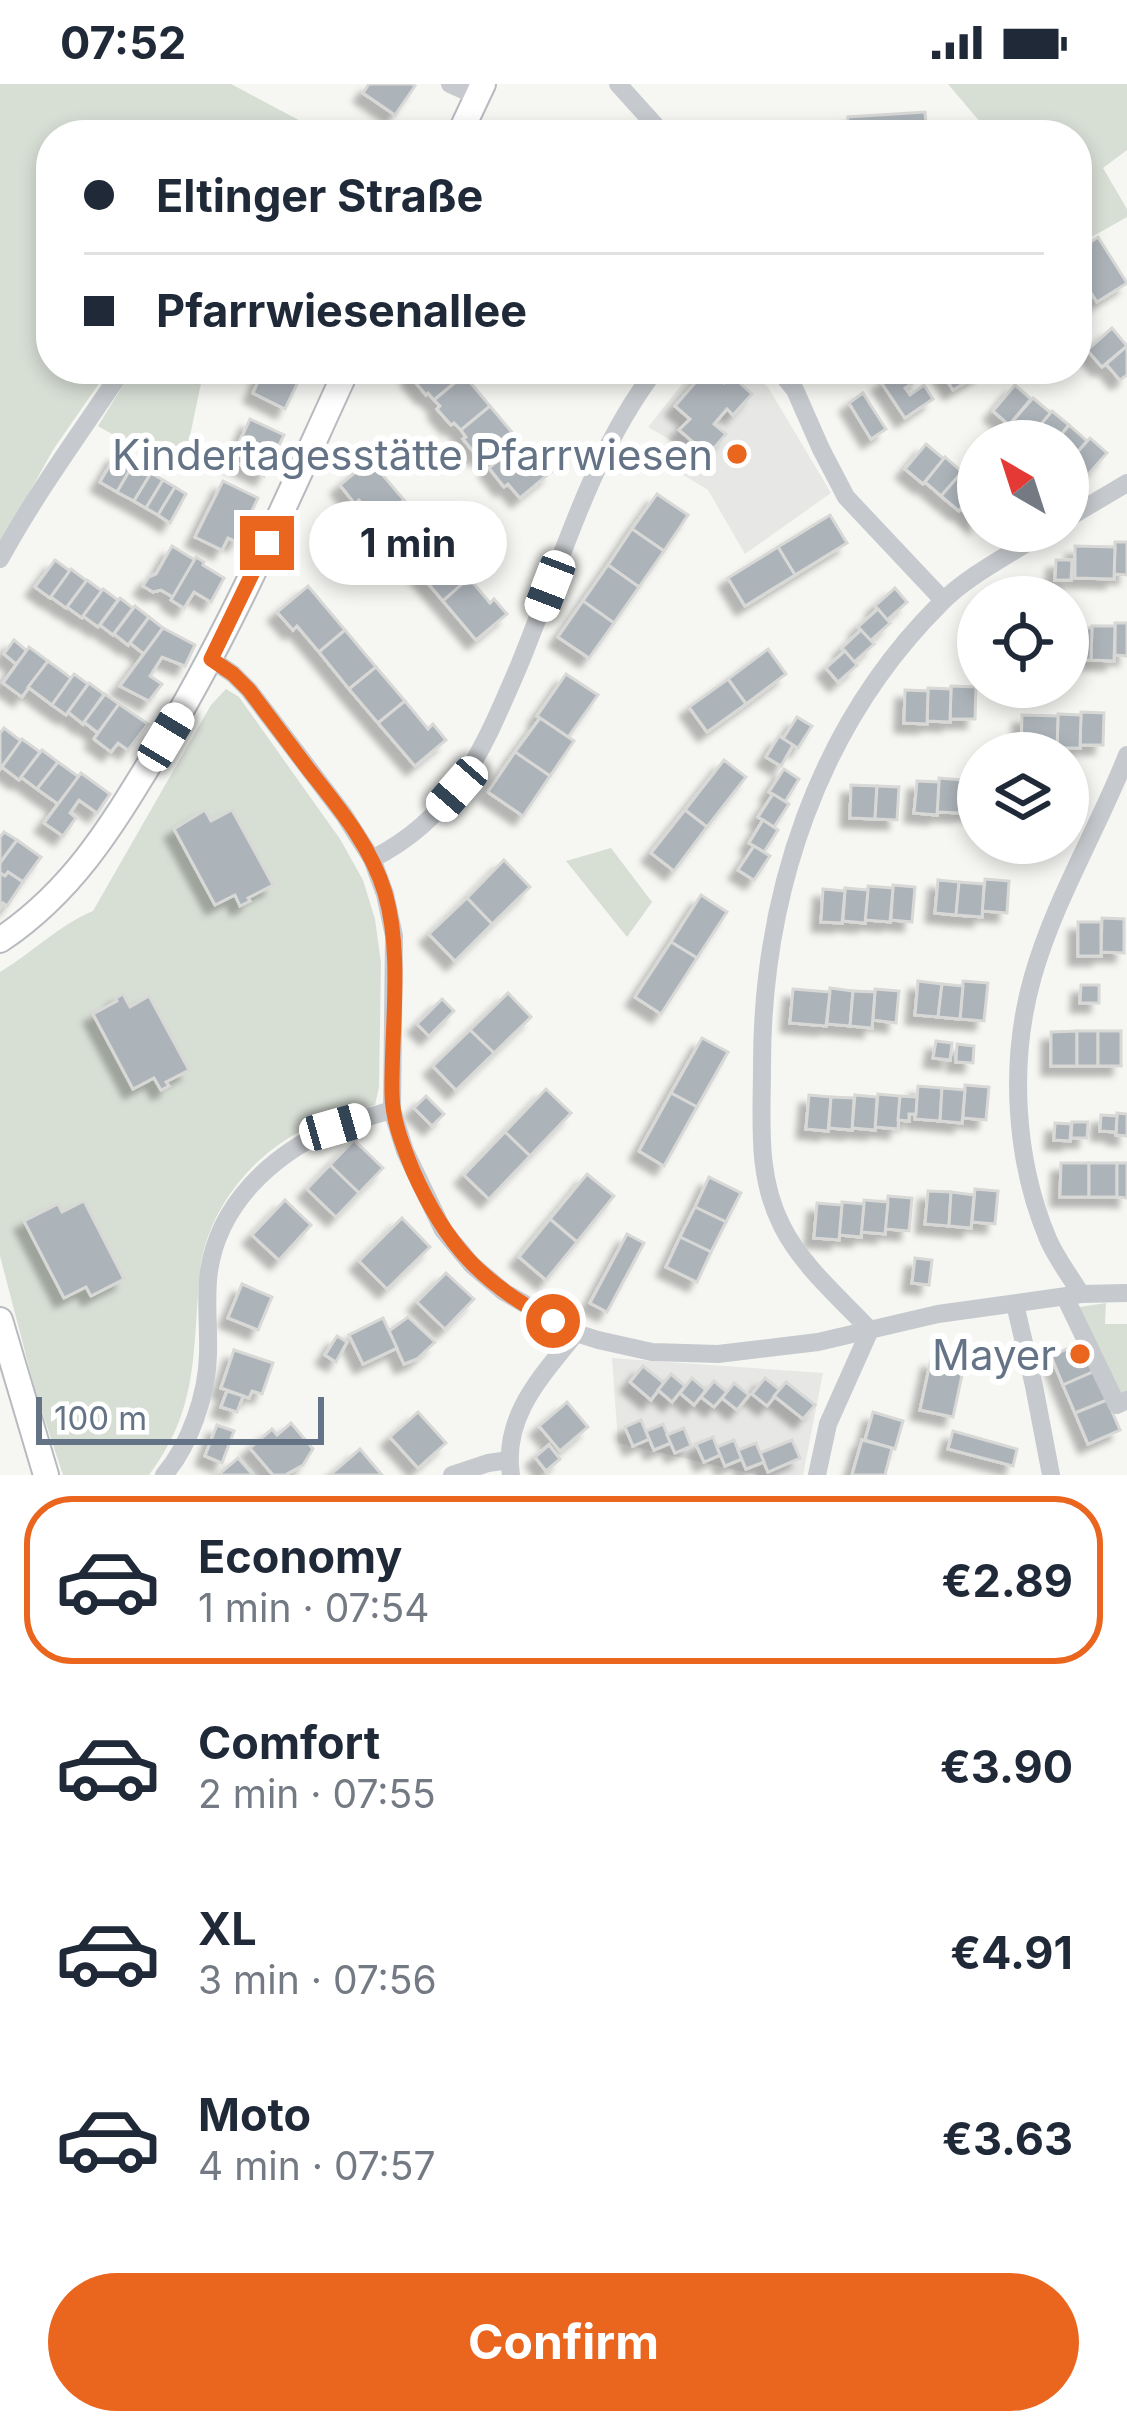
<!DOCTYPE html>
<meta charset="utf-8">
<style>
body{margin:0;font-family:Inter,sans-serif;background:#f2f2f3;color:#1f2937;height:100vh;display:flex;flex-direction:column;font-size:45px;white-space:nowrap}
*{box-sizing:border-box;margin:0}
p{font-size:39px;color:#747a83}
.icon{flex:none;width:66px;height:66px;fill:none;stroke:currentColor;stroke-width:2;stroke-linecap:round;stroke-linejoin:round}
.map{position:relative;height:1391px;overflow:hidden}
.panel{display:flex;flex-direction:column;background:#fff;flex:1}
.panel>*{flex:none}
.hud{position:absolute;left:36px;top:36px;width:1056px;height:264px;border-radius:48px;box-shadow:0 6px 18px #0003;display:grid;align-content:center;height:264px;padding:0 48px;background:#fff}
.needle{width:78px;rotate:321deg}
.tools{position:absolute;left:957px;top:336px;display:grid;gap:24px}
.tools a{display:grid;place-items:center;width:132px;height:132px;border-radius:50%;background:#fff;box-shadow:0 6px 18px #0003;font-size:60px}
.scale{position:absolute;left:36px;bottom:30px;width:288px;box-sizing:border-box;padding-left:12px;border:6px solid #647385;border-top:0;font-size:33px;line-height:42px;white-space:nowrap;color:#647385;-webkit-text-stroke:9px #fff;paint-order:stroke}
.end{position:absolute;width:54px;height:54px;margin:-27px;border:15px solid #ea661f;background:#fff;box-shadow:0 0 0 6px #fff}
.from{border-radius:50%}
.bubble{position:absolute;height:84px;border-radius:42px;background:#fff;box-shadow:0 6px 18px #0003;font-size:39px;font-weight:700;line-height:84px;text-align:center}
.car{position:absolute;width:36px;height:72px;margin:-36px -18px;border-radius:15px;box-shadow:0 0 9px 3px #0007;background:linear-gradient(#fff 24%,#345 0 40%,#fff 0 76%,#345 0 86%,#fff 0)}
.hud b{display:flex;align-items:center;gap:42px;height:114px;font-size:45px}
.hud b+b{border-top:3px solid #e0e1e3}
.hud i{width:30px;height:30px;background:#1f2937}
ul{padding:21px 0 0;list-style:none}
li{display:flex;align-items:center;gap:36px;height:168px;margin:0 24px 18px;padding:0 24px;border:6px solid transparent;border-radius:48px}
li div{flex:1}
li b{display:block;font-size:45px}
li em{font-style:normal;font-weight:700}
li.on{border-color:#ea661f}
li>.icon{width:108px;height:108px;stroke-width:1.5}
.cta{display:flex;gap:24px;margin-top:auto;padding:24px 48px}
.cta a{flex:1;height:138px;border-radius:72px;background:#ea661f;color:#fff;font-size:48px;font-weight:700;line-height:138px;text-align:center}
.status{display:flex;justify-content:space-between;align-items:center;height:84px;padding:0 60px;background:#fff;direction:ltr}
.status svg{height:33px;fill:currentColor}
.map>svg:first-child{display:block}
</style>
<div class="status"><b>07:52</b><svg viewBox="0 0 49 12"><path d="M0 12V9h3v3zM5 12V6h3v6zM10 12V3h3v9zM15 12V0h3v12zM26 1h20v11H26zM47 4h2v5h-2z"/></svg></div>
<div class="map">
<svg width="1127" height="1391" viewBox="0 0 1127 1391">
<defs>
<filter id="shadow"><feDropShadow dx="-9" dy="9" stdDeviation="3" flood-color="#0004"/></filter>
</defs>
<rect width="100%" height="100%" fill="#f6f7f3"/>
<g fill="#e7e8e6">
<polygon points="694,285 746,285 768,303 831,409 745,470 708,406 664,379 672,357 648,343"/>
<polygon points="612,1274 823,1289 803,1391 757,1391 618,1359"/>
</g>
<g fill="#d7ded4">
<polygon points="0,0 231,0 327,51 51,51 51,285 109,285 53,366 0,461"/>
<polygon points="948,0 1127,0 1127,66 1103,84 1127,125 1127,133 1090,154 1077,138 1077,51 991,51"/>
<polygon points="133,285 204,285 182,390 98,342"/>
<path d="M226,605L239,613L340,755L363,796L375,835L381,879L379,1003L375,1021C348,1029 321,1035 297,1049C247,1077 206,1130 200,1188C192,1267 200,1323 149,1391H63L35,1306L0,1172V888C32,869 59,841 93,827L211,621Z"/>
<polygon points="611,764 652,818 627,853 566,777"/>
<polygon points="1106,1219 1105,1240 1127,1240 1127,1316 1117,1321 1066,1225"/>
</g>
<g fill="#acb3b9" stroke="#d8d8d6" stroke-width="3" filter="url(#shadow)">
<polygon points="369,0 412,0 415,2 395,31 363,9"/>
<polygon points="925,28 927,51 833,51 830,42 847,40 848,33"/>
<polygon points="1098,153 1127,199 1097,218 1077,187 1077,167"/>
<polygon points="1112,244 1127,262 1102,283 1087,266"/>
<polygon points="1127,262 1127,291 1120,296 1106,280"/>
<polygon points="264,285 286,285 301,292 285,325 253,309"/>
<polygon points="408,285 459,285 464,291 434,316 428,309 426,311 411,293 414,291"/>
<polygon points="707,285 724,299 731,291 752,310 733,331 727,325 714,340 726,350 708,371 679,346 690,335 675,322"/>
<polygon points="894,285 913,285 919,295 905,304 910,311 924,301 933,315 905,334 881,298 896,288"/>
<polygon points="940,285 980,285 982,288 953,306"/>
<polygon points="464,291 490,322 461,346 454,339 451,341 437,325 440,322 434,316"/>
<polygon points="1015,301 1031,315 1009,341 993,327"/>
<polygon points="863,309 886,345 871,355 849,319"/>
<polygon points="1033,314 1051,329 1029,354 1011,339"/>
<polygon points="490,322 520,358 492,382 481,369 477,372 463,355 466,353 461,346"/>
<polygon points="1052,327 1069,341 1056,357 1037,357 1031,352"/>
<polygon points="250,335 284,351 264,392 231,376"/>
<polygon points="1069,341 1087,357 1068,379 1068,357 1056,357"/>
<polygon points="1090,354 1107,369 1085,394 1068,379"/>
<polygon points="520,358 530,370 533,367 551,388 520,414 508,400 504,403 489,384"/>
<polygon points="926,360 944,375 923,400 905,385"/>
<polygon points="117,369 134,379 117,408 100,398"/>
<polygon points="945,373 962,388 941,412 925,398"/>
<polygon points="370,376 404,416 377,439 359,416 355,420 340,401"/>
<polygon points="134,379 151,389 134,417 117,408"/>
<polygon points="962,388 978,401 978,405 959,427 941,412"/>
<polygon points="151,389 163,396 146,424 134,417"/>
<polygon points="163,396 175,403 158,431 146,424"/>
<polygon points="223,397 258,414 237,458 228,454 222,466 195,453"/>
<polygon points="175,403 186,410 170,439 158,431"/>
<polygon points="978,405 978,440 961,425"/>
<polygon points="657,410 688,431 664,467 632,445"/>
<polygon points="404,416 437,456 410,478 377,439"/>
<polygon points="830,431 847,459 795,491 778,463"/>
<polygon points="632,445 664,467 639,503 608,481"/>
<polygon points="437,456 469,494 443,517 410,478"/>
<polygon points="1115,458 1127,458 1127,491 1114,490"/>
<polygon points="172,462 195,476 173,513 161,506 153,508 143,502 149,493 156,490"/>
<polygon points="1075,462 1115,463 1114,495 1075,494"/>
<polygon points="778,463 795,491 745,522 728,494"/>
<polygon points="196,473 204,478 203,481 224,494 211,518 194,508 184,524 171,516"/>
<polygon points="55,476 70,487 50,514 35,503"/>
<polygon points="1056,476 1072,476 1071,496 1055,496"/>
<polygon points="608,481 639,503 614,539 583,517"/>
<polygon points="71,485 87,497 66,524 51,513"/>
<polygon points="469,494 490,519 494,515 507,530 476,556 443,517"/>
<polygon points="87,496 102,507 82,534 67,523"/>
<polygon points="308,502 345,546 319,568 297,542 293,546 277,528"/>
<polygon points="895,504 907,518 887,536 875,522"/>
<polygon points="103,505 118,516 98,543 83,532"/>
<polygon points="120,514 133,524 113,551 100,541"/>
<polygon points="583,517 614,539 589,574 558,553"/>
<polygon points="135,522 149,533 128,561 114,550"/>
<polygon points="878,525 890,539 870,557 858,543"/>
<polygon points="149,533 163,544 144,570 130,559"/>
<polygon points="1115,539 1127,539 1127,572 1115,571"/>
<polygon points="1092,542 1115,542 1114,577 1091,576"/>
<polygon points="163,544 195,561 185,582 162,573 150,592 162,600 149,617 120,602"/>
<polygon points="1070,544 1092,544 1091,576 1069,576"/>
<polygon points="345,546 376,583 349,605 319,568"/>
<polygon points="861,546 874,560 854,578 842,564"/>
<polygon points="14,556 27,567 16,580 4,570"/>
<polygon points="29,563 48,577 22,613 3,599"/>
<polygon points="768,565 786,590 746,620 728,595"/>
<polygon points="845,567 857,581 838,598 826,584"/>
<polygon points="48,577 71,594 52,621 28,603"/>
<polygon points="376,583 405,617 378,639 349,605"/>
<polygon points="74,590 88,600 66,631 52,621"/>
<polygon points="566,590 598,611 568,653 537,632"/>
<polygon points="728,595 746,620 707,648 689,623"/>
<polygon points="89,599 104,610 83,640 68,628"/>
<polygon points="951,602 976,603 975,635 950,635"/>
<polygon points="928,604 951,605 950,638 927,637"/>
<polygon points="905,606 928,607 927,640 904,639"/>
<polygon points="105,610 119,620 98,649 84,638"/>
<polygon points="405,617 428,645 433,640 446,656 415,682 378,639"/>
<polygon points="119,620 148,640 128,666 118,659 111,668 94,655"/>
<polygon points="1081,628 1104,629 1103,661 1080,661"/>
<polygon points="1058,630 1081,631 1080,664 1057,664"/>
<polygon points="1022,631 1058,632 1057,666 1021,665"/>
<polygon points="797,633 812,642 798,664 783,655"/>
<polygon points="540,634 574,657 550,692 515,668"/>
<polygon points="4,644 21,657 0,685 0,649"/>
<polygon points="779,652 793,661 781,682 766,673"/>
<polygon points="22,655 40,668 19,696 2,683"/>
<polygon points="42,666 58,678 37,705 21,693"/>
<polygon points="515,668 550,692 523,732 488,708"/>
<polygon points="724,676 746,693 707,743 685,726"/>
<polygon points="58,678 79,693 58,720 37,705"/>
<polygon points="784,685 799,695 785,718 769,708"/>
<polygon points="81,689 110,710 97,729 79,716 70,729 76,734 63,752 44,739"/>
<polygon points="939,694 963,696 961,729 937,728"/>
<polygon points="963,696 978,697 978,728 961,727"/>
<polygon points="917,697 939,698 937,731 914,729"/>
<polygon points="851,701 877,702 875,735 850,734"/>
<polygon points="877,702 899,703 897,736 875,735"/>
<polygon points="773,710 789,720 774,743 758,733"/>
<polygon points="205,726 211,737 232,726 273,801 248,814 250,817 240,822 235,811 215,821 174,745"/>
<polygon points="685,726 707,743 674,787 651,769"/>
<polygon points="763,736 778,746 764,768 749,759"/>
<polygon points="4,748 17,756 0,779 0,753"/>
<polygon points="17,756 41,773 23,798 8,788 5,792 0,789 0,779"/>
<polygon points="754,762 770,772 754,796 738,786"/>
<polygon points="504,776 530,803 492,840 467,814"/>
<polygon points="8,788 23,798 7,822 3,819 0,824 0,789 5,792"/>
<polygon points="985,795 1009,797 1007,829 982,827"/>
<polygon points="938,796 959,798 956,831 935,829"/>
<polygon points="959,798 984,800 982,833 956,831"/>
<polygon points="893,801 915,803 912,838 891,836"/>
<polygon points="868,802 893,804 890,838 865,836"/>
<polygon points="845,804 868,806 865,839 843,837"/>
<polygon points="823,805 845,807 842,839 821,838"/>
<polygon points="701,811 727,828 697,874 671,858"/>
<polygon points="467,814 492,840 455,877 429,850"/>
<polygon points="1102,834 1124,835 1124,869 1101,868"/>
<rect x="1078" y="838" width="23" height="34"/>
<polygon points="671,858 697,874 661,930 635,913"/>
<polygon points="918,897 942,900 938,933 915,931"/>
<polygon points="963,897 988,899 984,937 960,935"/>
<polygon points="942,900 963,902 960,935 938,933"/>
<polygon points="1081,901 1099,901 1099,919 1080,919"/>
<polygon points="830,904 853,907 850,942 827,940"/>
<polygon points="793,905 830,908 826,942 790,939"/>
<polygon points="875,905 899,907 896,939 873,936"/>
<polygon points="853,907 875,908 872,944 850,942"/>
<polygon points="508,909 531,933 494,969 470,946"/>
<polygon points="123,910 130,923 149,912 189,986 166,998 169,1002 161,1006 154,994 133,1005 93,930 117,917 116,914"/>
<polygon points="442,915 454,927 429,952 417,940"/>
<polygon points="470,946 494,969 456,1006 433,982"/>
<polygon points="1077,947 1077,982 1051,982 1051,948"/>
<rect x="1077" y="947" width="21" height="35"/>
<rect x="1098" y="947" width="23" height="35"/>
<polygon points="702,954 728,968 697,1023 671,1009"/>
<polygon points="936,957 952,959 950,976 933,974"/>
<polygon points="957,960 974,962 973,979 956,978"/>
<polygon points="965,1001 989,1003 986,1036 963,1034"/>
<polygon points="918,1002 942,1004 940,1037 915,1035"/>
<polygon points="942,1004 965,1006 962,1039 940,1037"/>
<polygon points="546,1005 571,1029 530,1072 505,1048"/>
<polygon points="671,1009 697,1023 664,1082 639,1067"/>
<polygon points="878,1010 900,1012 898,1045 875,1043"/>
<polygon points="809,1011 831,1013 828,1047 806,1045"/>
<polygon points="855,1011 877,1013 875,1046 852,1044"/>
<polygon points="426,1012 444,1030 432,1042 414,1024"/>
<polygon points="900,1012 917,1013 916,1030 909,1030 909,1037 898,1036"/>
<polygon points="831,1013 854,1014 852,1046 829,1044"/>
<polygon points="1117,1029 1127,1030 1127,1052 1116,1051"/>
<polygon points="1101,1031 1117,1032 1116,1048 1100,1047"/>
<polygon points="1072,1038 1088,1038 1087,1054 1071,1054"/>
<polygon points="1055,1039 1071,1040 1070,1057 1054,1056"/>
<polygon points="505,1048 530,1072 489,1115 464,1091"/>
<polygon points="354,1056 383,1084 359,1109 330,1081"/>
<polygon points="1061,1079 1089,1079 1089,1113 1060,1113"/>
<rect x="1089" y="1079" width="28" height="34"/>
<polygon points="1117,1079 1127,1079 1127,1114 1117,1113"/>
<polygon points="330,1081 359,1109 336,1133 307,1105"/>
<polygon points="587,1090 614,1112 577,1158 550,1135"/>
<polygon points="709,1093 741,1109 726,1138 695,1123"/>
<polygon points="975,1105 998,1107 995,1140 972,1138"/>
<polygon points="928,1107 951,1108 949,1142 925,1140"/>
<polygon points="951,1108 974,1111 971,1144 949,1142"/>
<polygon points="888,1112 912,1114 909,1147 885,1145"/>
<polygon points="285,1116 311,1141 279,1176 252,1151"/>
<polygon points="864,1116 888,1118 885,1150 861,1148"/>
<polygon points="84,1117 124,1195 91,1212 86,1203 64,1214 24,1137 58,1120 62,1128"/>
<polygon points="842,1118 864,1120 861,1153 839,1151"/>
<polygon points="817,1119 842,1121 839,1156 814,1154"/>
<polygon points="695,1123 726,1138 711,1168 680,1153"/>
<polygon points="402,1134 430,1163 387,1205 359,1177"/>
<polygon points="550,1135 577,1158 546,1196 519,1173"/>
<polygon points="627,1150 644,1159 607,1228 590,1219"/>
<polygon points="680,1153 711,1168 697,1198 666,1183"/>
<polygon points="915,1174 932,1176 929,1201 912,1199"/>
<polygon points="446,1189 474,1215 445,1245 417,1218"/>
<polygon points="242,1200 272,1213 258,1246 228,1234"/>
<polygon points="408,1233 435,1258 417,1275 404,1280 389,1247"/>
<polygon points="383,1234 397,1264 363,1280 349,1251"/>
<polygon points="337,1252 347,1258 336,1278 325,1271"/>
<polygon points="1083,1258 1095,1287 1063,1301 1051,1272"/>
<polygon points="234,1266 273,1279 262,1310 252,1307 249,1314 221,1304"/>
<polygon points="931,1275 964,1282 953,1333 920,1326"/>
<polygon points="643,1282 664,1299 651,1316 630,1298"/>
<polygon points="1095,1287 1107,1316 1075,1329 1063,1301"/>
<polygon points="671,1290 685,1302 672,1318 658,1306"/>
<polygon points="692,1294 706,1306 694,1321 680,1309"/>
<polygon points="765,1294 780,1306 767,1322 752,1310"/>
<polygon points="714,1297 727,1308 714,1323 701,1313"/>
<polygon points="786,1298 815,1321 803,1335 774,1312"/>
<polygon points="734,1299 749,1311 737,1326 722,1314"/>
<polygon points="227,1307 243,1312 237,1328 221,1323"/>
<polygon points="1107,1316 1120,1346 1088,1360 1075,1329"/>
<polygon points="567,1318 588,1343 560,1367 539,1342"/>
<polygon points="418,1328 446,1359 418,1384 390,1353"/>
<polygon points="873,1328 903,1337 895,1365 865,1356"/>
<polygon points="641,1336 649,1355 633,1362 625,1343"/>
<polygon points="291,1339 313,1365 303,1381 285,1391 273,1391 250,1364 272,1345 277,1351"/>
<polygon points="663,1340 671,1359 654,1366 646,1347"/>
<polygon points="217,1341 234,1347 222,1379 205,1372"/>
<polygon points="684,1344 691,1362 675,1369 667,1351"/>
<polygon points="953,1347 1017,1365 1013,1382 948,1365"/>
<polygon points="713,1353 720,1371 704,1378 696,1360"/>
<polygon points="734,1356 742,1375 725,1382 717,1363"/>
<polygon points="792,1356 800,1374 768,1388 760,1369"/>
<polygon points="862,1356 892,1364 885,1391 852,1391"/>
<polygon points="756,1359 764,1378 746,1385 738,1366"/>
<polygon points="549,1361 560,1375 546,1387 535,1373"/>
<polygon points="360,1365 382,1391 330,1391"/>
<polygon points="238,1374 253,1391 218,1391"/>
</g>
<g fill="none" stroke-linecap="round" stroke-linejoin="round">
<g stroke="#b7babf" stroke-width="28">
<g id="major">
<polyline points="459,51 483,0"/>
<path d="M0,856C73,807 111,743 156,669C231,547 287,415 347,285"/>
<polyline points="0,1236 46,1391"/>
</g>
</g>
<g stroke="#c6c9cd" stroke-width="18">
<polyline points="450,0 477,12"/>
<polyline points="618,0 664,51"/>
<polyline points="778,285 795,306 821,365 846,413 943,516"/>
<polyline points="1068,434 1127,399"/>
<path d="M0,475C36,409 81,348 123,285"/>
<polyline points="211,575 233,590 249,606 344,731 372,775 385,810 394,852 392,1026 405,1067 443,1146 472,1181 504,1208 576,1249 598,1256 652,1268 718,1270 818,1258 938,1230 1081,1210 1127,1209"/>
<path d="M372,775C456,733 483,665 518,584C560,483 589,373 656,285"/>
<path d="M1081,1210C1070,1192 1056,1174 1048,1155C1014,1074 1009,976 1033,892C1055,815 1098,745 1127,671"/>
<polyline points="1065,1213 1117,1321 1127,1316"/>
<polyline points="1015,1220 1034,1302 1051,1391"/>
<path d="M870,1246C840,1214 802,1182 782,1142C756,1091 762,1037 762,982C762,811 818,641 941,519C968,491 1013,469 1046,447"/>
<path d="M164,1391C190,1361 207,1310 208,1271C209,1243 205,1214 209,1187C219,1120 271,1072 330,1045C350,1037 372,1032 392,1026"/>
<polyline points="452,1391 488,1379 509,1376"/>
<path d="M511,1391C502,1332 542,1292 576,1249"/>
<polyline points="817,1391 828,1340 870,1246"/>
</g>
<use href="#major" stroke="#fff" stroke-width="24"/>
</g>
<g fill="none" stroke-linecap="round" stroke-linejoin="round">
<path stroke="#ea661f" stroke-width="15" d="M267,459L211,575L233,590L249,606C269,633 289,659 309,686C339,724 371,762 385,809C403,870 391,945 392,1009C392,1036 403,1062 413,1087C446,1161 481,1199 553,1237"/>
</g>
<g fill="#ea661f" stroke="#fff" stroke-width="4.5">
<circle cx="737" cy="370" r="12"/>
<circle cx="1080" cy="1270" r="12"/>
</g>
<g text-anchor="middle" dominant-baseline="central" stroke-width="12" stroke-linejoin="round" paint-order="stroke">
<g font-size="42" fill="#647385" stroke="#fff" text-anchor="end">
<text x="713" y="370">Kindertagesstätte Pfarrwiesen</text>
<text x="1056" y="1270">Mayer</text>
</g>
</g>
</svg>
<div class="tools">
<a><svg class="needle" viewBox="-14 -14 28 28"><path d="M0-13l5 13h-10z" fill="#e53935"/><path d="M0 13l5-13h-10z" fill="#747a83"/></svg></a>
<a><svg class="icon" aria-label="locate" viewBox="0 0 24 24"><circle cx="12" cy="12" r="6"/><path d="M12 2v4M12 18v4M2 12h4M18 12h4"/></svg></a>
<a><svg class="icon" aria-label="layers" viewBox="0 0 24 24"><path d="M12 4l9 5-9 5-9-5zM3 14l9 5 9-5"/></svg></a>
</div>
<div class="scale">100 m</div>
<i class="end from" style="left:553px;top:1237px"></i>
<i class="end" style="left:267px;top:459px"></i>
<div class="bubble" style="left:309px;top:417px;width:198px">1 min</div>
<i class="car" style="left:550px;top:502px;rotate:201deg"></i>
<i class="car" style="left:166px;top:653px;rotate:31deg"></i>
<i class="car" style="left:457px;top:705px;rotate:221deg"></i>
<i class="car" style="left:335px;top:1043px;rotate:74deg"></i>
<div class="hud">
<b><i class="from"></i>Eltinger Straße</b>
<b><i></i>Pfarrwiesenallee</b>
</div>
</div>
<section class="panel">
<ul>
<li class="on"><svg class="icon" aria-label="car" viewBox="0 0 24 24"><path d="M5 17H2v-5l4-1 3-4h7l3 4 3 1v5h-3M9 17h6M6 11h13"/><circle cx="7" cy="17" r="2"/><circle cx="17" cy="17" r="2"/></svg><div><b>Economy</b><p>1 min · 07:54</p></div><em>€2.89</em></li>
<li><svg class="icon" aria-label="car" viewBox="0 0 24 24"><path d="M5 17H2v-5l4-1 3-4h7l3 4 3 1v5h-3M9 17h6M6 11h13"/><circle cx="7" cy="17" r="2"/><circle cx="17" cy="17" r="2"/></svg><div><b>Comfort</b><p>2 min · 07:55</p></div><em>€3.90</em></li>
<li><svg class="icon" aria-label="car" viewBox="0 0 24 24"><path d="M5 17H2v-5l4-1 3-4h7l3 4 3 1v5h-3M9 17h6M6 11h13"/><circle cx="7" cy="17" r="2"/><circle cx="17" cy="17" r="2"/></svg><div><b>XL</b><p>3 min · 07:56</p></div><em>€4.91</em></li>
<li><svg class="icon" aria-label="car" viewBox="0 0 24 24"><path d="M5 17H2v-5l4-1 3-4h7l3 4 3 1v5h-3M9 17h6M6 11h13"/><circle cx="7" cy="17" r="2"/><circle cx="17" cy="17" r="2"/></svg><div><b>Moto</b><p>4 min · 07:57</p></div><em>€3.63</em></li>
</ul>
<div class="cta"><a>Confirm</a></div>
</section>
